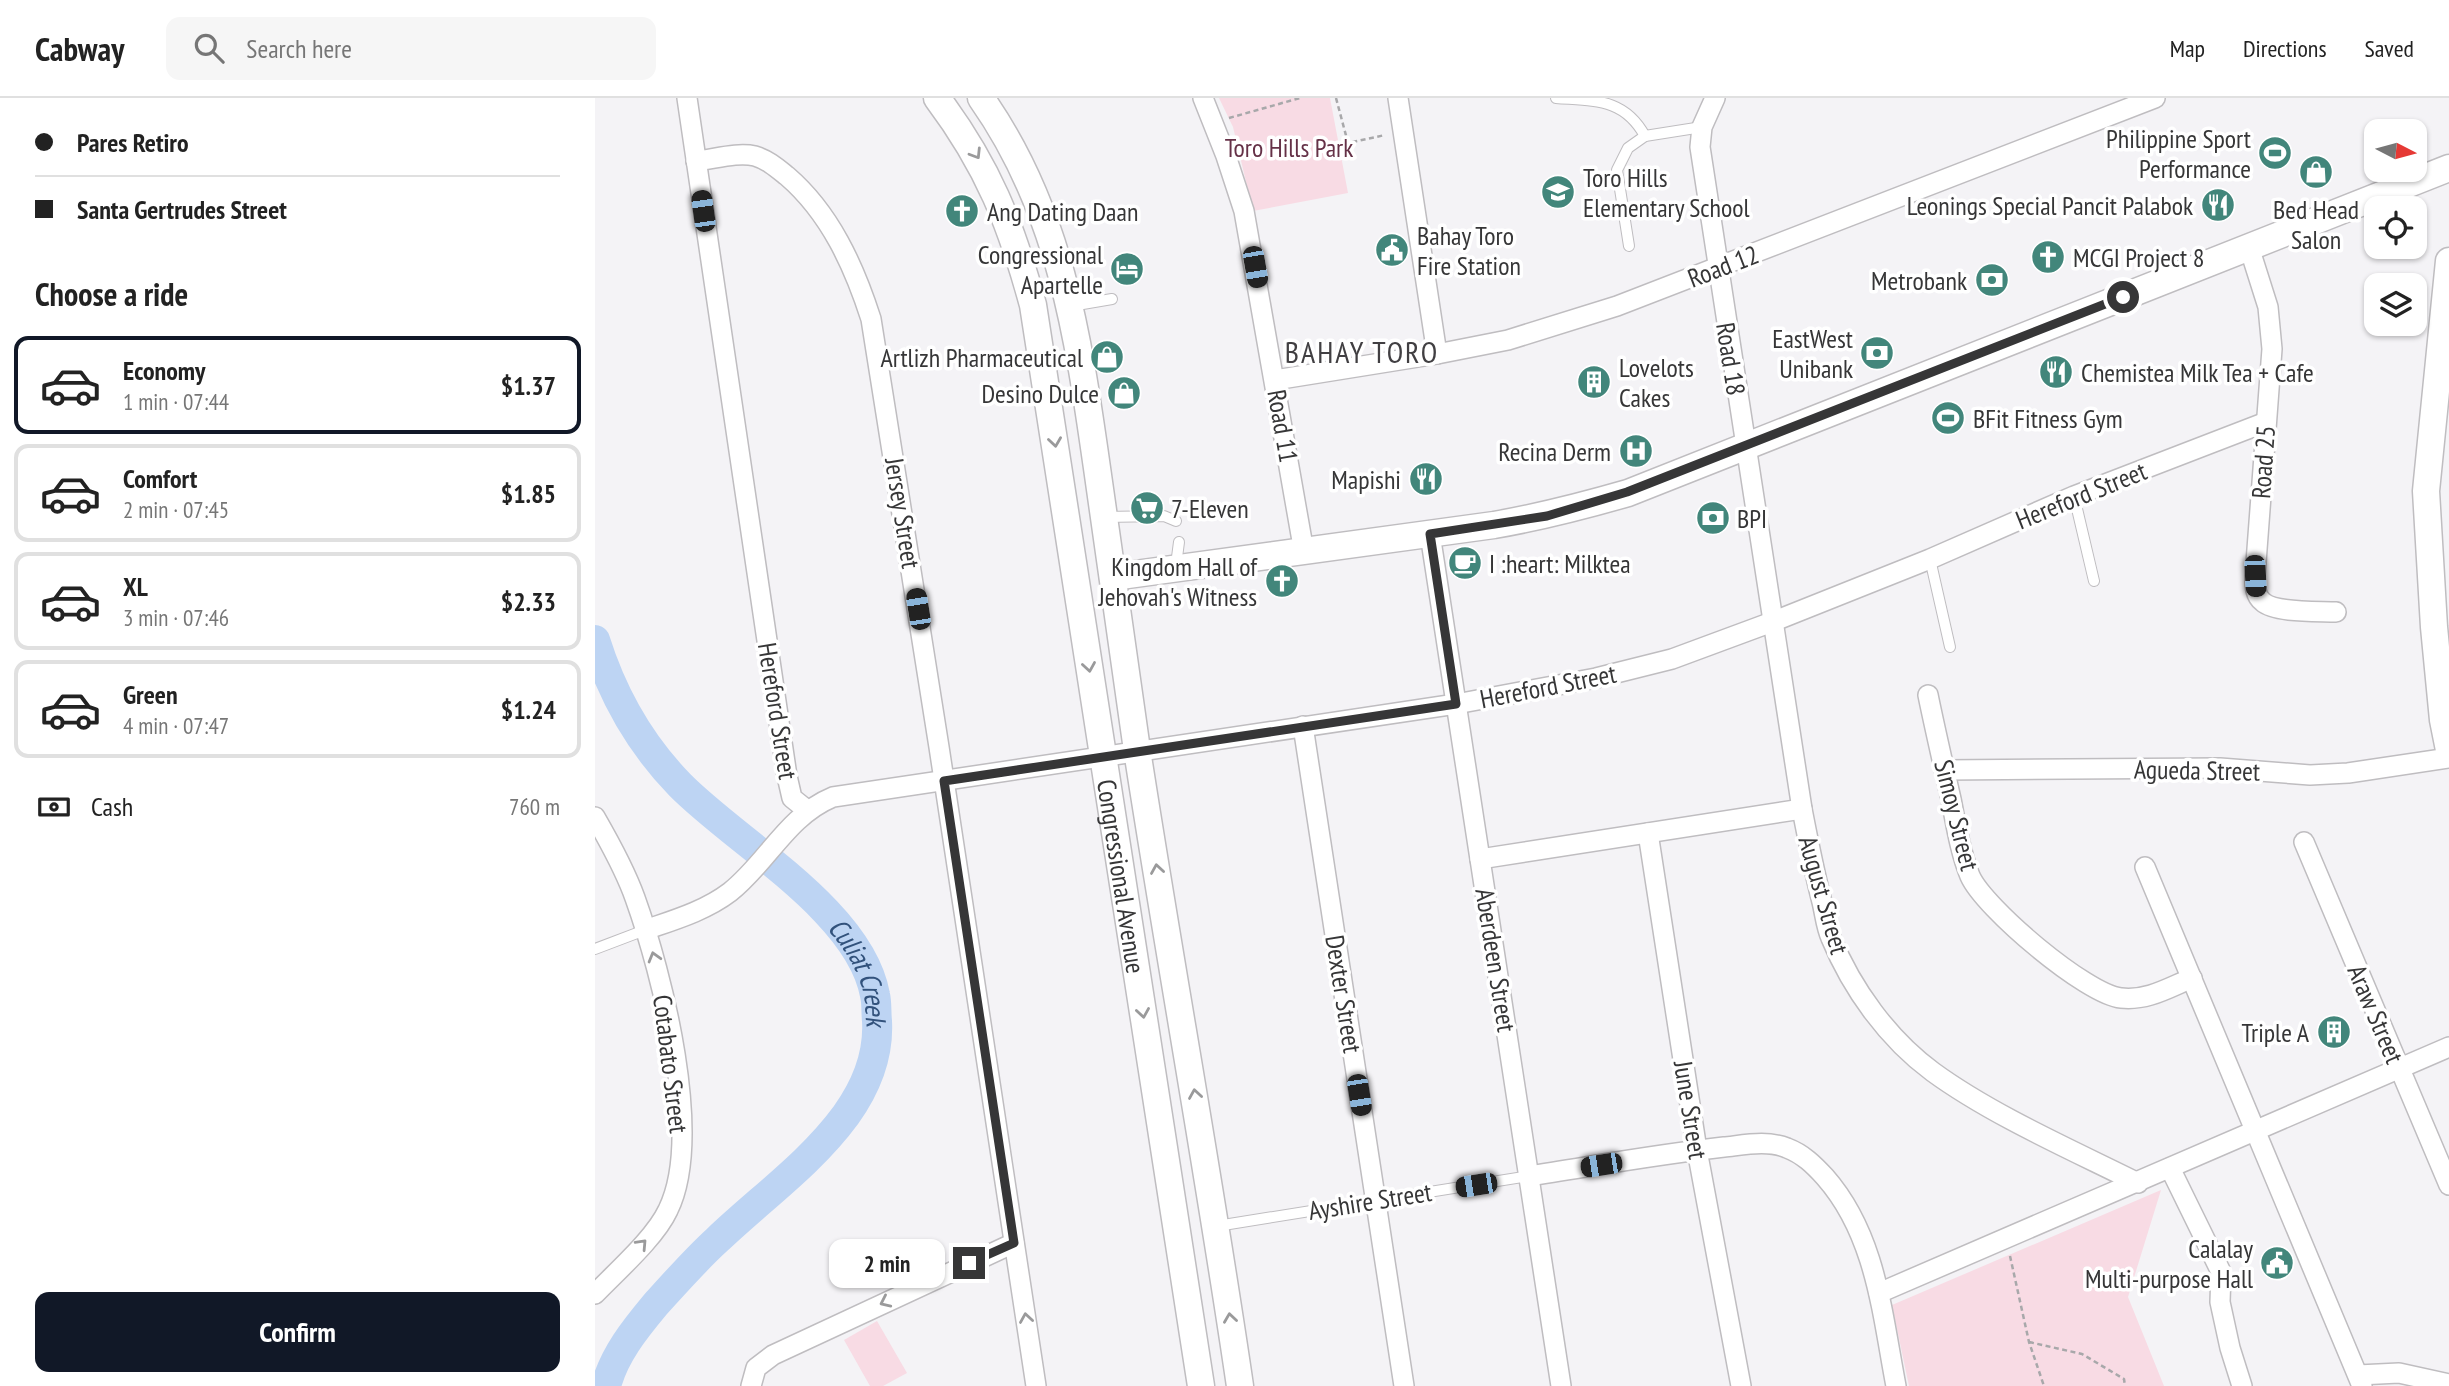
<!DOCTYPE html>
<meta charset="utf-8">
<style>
body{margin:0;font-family:"PT Sans Narrow",sans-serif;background:#f6f6f6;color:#222;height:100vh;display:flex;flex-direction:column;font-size:26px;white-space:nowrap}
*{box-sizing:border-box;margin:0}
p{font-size:23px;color:#767676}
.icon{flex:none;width:38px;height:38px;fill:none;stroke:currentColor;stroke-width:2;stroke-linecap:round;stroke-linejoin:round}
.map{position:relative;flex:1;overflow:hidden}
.details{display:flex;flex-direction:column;background:#fff;width:595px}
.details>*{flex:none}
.guide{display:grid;align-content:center;height:154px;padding:0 35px;background:#fff}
.needle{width:46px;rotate:96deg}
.controls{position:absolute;left:1769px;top:21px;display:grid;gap:14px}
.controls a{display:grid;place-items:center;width:63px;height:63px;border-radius:14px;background:#fff;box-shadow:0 2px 5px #0004;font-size:35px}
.end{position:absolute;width:32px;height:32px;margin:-16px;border:9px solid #363637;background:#fff;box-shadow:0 0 0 4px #fff}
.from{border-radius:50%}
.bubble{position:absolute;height:49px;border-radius:14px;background:#fff;box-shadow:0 2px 5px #0004;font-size:23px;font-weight:800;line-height:49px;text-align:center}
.car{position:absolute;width:21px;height:42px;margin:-21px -10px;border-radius:9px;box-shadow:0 0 5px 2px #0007;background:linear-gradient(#222 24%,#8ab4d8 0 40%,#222 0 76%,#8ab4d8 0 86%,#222 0)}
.guide b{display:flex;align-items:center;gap:24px;height:66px;font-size:26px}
.guide b+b{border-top:2px solid #e0e0e0}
.guide i{width:18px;height:18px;background:#222}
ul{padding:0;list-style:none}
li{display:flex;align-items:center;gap:21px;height:98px;margin:0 14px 10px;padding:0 21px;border:4px solid #e0e0e0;border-radius:14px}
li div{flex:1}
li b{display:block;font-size:26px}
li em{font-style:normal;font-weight:800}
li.on{border-color:#111827}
li>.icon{width:63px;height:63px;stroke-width:1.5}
h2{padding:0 35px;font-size:32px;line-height:84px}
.pay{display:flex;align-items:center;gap:18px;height:77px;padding:0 35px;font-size:26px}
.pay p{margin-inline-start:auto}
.primary-button{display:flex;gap:14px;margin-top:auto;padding:14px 35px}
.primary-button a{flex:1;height:80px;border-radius:14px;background:#111827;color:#fff;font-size:28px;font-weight:800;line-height:80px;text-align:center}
header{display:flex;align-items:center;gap:42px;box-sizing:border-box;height:98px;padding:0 35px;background:#fff;border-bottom:2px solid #e0e0e0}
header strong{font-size:33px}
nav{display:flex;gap:38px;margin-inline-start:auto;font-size:24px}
.search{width:490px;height:63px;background:#f6f6f6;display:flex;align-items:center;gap:18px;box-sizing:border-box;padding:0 24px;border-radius:14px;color:#767676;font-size:26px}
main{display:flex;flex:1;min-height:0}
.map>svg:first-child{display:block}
</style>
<header>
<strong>Cabway</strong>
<div class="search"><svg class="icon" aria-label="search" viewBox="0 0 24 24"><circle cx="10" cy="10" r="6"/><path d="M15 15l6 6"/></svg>Search here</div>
<nav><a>Map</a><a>Directions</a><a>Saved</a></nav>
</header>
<main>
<section class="details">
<div class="guide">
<b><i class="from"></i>Pares Retiro</b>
<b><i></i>Santa Gertrudes Street</b>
</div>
<h2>Choose a ride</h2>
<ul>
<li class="on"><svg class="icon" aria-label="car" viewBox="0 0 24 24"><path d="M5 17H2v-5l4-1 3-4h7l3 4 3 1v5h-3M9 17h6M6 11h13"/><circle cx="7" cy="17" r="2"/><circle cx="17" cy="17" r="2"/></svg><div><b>Economy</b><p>1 min · 07:44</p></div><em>$1.37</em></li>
<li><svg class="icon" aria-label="car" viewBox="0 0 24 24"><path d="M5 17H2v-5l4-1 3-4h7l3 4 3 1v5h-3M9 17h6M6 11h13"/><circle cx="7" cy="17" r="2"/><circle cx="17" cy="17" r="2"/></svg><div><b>Comfort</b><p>2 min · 07:45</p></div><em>$1.85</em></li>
<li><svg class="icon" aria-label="car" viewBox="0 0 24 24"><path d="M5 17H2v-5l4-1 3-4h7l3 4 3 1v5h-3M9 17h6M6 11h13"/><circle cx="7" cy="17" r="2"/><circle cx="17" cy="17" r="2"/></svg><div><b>XL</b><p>3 min · 07:46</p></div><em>$2.33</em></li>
<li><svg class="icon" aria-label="car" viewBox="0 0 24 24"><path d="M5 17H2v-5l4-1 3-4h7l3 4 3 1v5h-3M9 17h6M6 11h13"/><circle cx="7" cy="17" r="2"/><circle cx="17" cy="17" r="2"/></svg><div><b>Green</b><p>4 min · 07:47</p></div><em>$1.24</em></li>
</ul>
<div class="pay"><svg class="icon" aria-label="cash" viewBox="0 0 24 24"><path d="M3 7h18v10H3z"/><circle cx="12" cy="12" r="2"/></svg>Cash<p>760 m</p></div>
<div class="primary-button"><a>Confirm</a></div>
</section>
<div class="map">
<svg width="1854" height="1288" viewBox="0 0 1854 1288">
<rect width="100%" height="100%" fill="#f4f3f6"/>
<g fill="#f8dbe4">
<polygon points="624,0 735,0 753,95 658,113 638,29"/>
<polygon points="1566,1092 1533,1199 1569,1288 1314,1288 1297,1207"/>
<polygon points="282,1223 312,1275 288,1288 275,1288 249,1242"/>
</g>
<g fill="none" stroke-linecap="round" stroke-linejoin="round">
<path stroke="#bdd4f3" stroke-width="30" id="s1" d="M0,542C17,596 45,646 85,687C142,745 265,813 280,897C282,905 281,915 282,923C284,958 271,989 251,1017C215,1066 166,1100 122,1142C100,1162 80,1185 60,1207C40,1231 19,1257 11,1288"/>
<g stroke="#bfbdc0" stroke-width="12">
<g id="lane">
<path d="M961,0C1000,3 1029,0 1050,38"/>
<polyline points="1034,148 1022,72 1033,50 1050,38 1107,29"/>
<polyline points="473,200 503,195"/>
<polyline points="476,208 517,201"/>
<polyline points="1479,398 1499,483"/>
<polyline points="509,419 569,418 581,423"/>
<polyline points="1335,461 1355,549"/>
<polyline points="581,467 584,444"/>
<polyline points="0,851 50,832"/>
<polyline points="622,1128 934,1078"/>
</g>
</g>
<g stroke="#bfbdc0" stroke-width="22">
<g id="street">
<polyline points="92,0 192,678 197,700 212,712"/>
<polyline points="608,0 631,58 649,113 709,454"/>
<polyline points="803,0 842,256"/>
<path d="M1120,0L1107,29L1105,49L1207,711C1213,742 1219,773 1227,804C1230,816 1231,829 1236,840C1257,891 1293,941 1338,974C1397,1017 1477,1052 1543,1085"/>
<path d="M101,63C120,61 142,54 160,58C173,62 182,70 192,78C235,115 259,168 276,221L344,649L441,1288"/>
<path d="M1654,149L1673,209L1677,251L1660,478C1660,488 1660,498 1668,504C1680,515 1724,513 1741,514"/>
<polyline points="680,282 842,256 913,242 1022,208 1560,0"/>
<polyline points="835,436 966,1288"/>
<path d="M1333,597C1340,631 1348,666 1356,701C1361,726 1365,754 1375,778C1389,810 1492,897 1526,900C1552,903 1573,890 1597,880"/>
<polyline points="708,628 809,1288"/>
<polyline points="1350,672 1625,670 1715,677 1753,675 1854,660"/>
<path d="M0,719C15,745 30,772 40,800C67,875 109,1039 73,1112C60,1140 22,1173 0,1196"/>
<polyline points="1053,735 1102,1052 1146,1288"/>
<polyline points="1709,744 1854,1087"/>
<polyline points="885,761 1207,711"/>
<polyline points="1550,769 1767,1288"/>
<path d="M50,832C79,822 110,813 135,794C172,765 192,718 238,699L861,606L1001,580L1077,561L1177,524L1335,461L1479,398L1671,324"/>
<polyline points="1575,1070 1626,1174 1625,1204 1635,1250 1647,1288"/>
<path d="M934,1078C999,1068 1064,1056 1129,1049C1149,1047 1173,1042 1192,1050C1208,1056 1219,1067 1230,1079C1281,1137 1287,1215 1301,1288"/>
<polyline points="1284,1195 1854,949"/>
<polyline points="1763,1277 1804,1275 1854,1286"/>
<polyline points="156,1288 161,1270 178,1257 419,1145"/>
</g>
</g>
<g stroke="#bfbdc0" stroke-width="29">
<g id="secondary">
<path id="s2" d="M342,0C393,68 416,126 438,207L606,1288"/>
<path d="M386,0C465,112 483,237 502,370C516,464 528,558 542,652C575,865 614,1076 645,1288"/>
<polyline points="1854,163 1831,393 1839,529 1848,622 1854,652"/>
<path d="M518,479L899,427C945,419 988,408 1033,395L1854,70"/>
</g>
</g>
<g stroke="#a8a8aa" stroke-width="2.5" stroke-dasharray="5 3.5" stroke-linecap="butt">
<polyline points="741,0 753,45 790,37"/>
<polyline points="634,20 705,0"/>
<polyline points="1415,1158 1434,1244 1449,1288"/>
<polyline points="1434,1244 1487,1256 1529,1281 1530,1288"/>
</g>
<use href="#lane" stroke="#fff" stroke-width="10"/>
<use href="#street" stroke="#fff" stroke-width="19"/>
<use href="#secondary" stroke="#fff" stroke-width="26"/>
</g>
<defs><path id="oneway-chevron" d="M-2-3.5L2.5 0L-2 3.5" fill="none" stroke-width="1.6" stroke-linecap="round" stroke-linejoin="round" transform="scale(1.75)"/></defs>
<g stroke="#9a9a9b">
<use href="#oneway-chevron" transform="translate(381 56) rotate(58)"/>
<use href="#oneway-chevron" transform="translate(460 344) rotate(82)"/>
<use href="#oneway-chevron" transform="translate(494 569) rotate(81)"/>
<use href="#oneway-chevron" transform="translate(562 771) rotate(-99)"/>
<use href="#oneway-chevron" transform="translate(59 859) rotate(-106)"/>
<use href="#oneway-chevron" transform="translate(548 915) rotate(81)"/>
<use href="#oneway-chevron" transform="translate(600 996) rotate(-99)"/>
<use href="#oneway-chevron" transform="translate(47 1146) rotate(-47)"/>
<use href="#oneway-chevron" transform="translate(290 1204) rotate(155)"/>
<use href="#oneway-chevron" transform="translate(431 1220) rotate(-99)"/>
<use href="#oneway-chevron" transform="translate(635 1220) rotate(-98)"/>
</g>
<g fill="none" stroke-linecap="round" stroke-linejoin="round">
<polyline stroke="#363637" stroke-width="9" points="374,1165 419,1145 349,683 861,606 835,436 952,418 1032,394 1528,199"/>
</g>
<defs>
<g id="stadium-disc" transform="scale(1.75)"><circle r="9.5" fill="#42867b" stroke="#fff"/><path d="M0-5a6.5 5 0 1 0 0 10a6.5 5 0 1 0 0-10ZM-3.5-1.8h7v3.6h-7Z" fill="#fff"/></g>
<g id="shop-disc" transform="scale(1.75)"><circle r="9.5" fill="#42867b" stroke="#fff"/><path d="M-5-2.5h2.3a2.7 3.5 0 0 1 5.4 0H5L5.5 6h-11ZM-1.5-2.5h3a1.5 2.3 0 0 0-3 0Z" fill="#fff"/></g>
<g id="school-disc" transform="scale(1.75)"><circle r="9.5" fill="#42867b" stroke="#fff"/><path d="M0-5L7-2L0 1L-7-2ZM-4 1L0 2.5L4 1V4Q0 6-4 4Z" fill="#fff"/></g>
<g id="restaurant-disc" transform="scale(1.75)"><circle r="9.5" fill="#42867b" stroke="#fff"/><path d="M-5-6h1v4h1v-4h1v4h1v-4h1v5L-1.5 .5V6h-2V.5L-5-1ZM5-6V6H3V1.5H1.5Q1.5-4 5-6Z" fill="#fff"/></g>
<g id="church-disc" transform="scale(1.75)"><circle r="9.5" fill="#42867b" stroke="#fff"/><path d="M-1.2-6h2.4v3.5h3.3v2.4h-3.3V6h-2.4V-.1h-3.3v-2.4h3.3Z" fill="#fff"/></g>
<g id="civic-disc" transform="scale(1.75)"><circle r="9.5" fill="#42867b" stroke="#fff"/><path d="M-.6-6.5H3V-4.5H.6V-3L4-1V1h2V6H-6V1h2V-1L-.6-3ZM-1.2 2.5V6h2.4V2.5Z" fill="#fff"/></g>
<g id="hotel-disc" transform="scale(1.75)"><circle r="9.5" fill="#42867b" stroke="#fff"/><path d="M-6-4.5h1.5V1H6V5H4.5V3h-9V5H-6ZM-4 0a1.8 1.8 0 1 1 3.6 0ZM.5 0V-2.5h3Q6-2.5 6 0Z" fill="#fff"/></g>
<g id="bank-disc" transform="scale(1.75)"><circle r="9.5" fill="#42867b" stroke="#fff"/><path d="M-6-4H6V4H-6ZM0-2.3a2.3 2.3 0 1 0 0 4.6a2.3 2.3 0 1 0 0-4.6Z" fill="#fff"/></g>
<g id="building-disc" transform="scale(1.75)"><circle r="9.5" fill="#42867b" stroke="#fff"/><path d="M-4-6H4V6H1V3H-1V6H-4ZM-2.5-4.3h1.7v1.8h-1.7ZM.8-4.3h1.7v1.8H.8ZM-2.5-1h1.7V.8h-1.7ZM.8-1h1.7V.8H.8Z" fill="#fff"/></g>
<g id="hospital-disc" transform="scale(1.75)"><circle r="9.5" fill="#42867b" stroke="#fff"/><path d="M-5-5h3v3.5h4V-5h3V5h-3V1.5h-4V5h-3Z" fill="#fff"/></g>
<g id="supermarket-disc" transform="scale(1.75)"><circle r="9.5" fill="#42867b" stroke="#fff"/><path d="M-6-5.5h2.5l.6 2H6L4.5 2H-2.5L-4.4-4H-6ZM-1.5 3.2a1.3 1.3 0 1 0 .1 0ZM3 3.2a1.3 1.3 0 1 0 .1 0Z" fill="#fff"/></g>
<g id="cafe-disc" transform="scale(1.75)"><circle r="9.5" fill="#42867b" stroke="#fff"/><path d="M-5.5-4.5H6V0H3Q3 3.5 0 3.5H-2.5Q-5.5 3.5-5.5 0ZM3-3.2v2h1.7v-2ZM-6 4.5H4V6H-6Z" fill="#fff"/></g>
</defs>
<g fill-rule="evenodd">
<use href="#stadium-disc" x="1680" y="55"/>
<use href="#shop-disc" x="1721" y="74"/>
<use href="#school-disc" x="963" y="94"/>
<use href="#restaurant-disc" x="1623" y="107"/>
<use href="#church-disc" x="367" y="113"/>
<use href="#civic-disc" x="797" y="152"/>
<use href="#church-disc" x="1453" y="159"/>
<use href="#hotel-disc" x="532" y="171"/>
<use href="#bank-disc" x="1397" y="182"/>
<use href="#bank-disc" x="1282" y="255"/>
<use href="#shop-disc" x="512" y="259"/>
<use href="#restaurant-disc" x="1461" y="274"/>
<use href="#building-disc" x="999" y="284"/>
<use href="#shop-disc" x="529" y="295"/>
<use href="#stadium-disc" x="1353" y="320"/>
<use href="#hospital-disc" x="1041" y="353"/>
<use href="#restaurant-disc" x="831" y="381"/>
<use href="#supermarket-disc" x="552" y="410"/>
<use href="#bank-disc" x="1118" y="420"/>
<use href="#cafe-disc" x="870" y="465"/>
<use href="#church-disc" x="687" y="483"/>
<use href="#building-disc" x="1739" y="934"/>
<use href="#civic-disc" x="1682" y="1165"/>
</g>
<g text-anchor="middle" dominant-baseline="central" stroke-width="7" stroke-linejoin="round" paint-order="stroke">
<g font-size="26" fill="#363637" stroke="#fff" text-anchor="end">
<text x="1656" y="40">Philippine Sport<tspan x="1656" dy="30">Performance</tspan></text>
<text x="988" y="79" text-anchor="start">Toro Hills<tspan x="988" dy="30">Elementary School</tspan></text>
<text x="1598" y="107">Leonings Special Pancit Palabok</text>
<text x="1721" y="111" text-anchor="middle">Bed Head<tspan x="1721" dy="30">Salon</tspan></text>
<text x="392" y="113" text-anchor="start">Ang Dating Daan</text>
<text x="822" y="137" text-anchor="start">Bahay Toro<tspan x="822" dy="30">Fire Station</tspan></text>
<text x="508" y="156">Congressional<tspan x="508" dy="30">Apartelle</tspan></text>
<text x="1478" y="159" text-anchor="start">MCGI Project 8</text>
<text x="1372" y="182">Metrobank</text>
<text x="1258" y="240">EastWest<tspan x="1258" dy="30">Unibank</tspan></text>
<text x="488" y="259">Artlizh Pharmaceutical</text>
<text x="1024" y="269" text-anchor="start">Lovelots<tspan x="1024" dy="30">Cakes</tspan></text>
<text x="1486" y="274" text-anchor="start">Chemistea Milk Tea + Cafe</text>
<text x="504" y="295">Desino Dulce</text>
<text x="1378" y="320" text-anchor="start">BFit Fitness Gym</text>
<text x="1016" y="353">Recina Derm</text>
<text x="806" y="381">Mapishi</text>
<text x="576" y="410" text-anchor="start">7-Eleven</text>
<text x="1142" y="420" text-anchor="start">BPI</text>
<text x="894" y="465" text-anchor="start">I :heart: Milktea</text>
<text x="662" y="468">Kingdom Hall of<tspan x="662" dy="30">Jehovah's Witness</tspan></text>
<text x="1714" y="934">Triple A</text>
<text x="1658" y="1150">Calalay<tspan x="1658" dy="30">Multi-purpose Hall</tspan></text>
</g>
<g font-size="26" fill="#653147" stroke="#fff">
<text x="694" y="49">Toro Hills Park</text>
</g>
<g font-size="26" fill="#363637" stroke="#fff">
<text transform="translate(1128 168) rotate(-21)">Road 12</text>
<text transform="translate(1136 261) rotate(81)">Road 18</text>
<text transform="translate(688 328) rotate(80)">Road 11</text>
<text transform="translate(1668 364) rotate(-86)">Road 25</text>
<text transform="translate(1486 397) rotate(-22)">Hereford Street</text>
<text transform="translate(308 415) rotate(81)">Jersey Street</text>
<text transform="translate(953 588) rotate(-11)">Hereford Street</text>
<text transform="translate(183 613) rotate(81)">Hereford Street</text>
<text transform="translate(1602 672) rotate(1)">Agueda Street</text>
<text transform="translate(1362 717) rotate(76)">Simoy Street</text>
<text stroke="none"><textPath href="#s2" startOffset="808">Congressional Avenue</textPath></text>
<text transform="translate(1229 797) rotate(74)">August Street</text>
<text transform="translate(901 862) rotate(81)">Aberdeen Street</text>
<text transform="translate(749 896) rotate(81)">Dexter Street</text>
<text transform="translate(1781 916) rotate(67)">Araw Street</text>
<text transform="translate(76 966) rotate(83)">Cotabato Street</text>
<text transform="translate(1096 1012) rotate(81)">June Street</text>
<text transform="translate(775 1103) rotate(-9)">Ayshire Street</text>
</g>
<g font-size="28" font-style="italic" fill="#32527c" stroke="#fff">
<text stroke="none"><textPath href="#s1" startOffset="434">Culiat Creek</textPath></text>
</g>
<g font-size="30" letter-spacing="2" fill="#413f42" stroke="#fff">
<text x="767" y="253">BAHAY TORO</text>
</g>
</g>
</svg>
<div class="controls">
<a><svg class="needle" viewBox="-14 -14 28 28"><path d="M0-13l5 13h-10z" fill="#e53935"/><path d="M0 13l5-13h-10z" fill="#767676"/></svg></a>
<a><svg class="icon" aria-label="locate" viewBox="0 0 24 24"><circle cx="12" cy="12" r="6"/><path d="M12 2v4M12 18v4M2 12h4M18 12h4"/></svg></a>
<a><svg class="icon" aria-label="layers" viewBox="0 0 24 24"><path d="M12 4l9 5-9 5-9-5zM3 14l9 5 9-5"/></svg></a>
</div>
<i class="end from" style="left:1528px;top:199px"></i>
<i class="end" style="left:374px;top:1165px"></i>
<div class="bubble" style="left:234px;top:1141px;width:116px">2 min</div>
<i class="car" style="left:108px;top:113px;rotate:352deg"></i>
<i class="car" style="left:660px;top:169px;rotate:170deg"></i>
<i class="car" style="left:1660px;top:478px;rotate:177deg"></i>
<i class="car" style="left:323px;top:511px;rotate:351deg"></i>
<i class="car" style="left:764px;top:997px;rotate:171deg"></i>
<i class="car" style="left:1006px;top:1067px;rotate:261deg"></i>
<i class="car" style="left:881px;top:1087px;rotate:261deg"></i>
</div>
</main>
